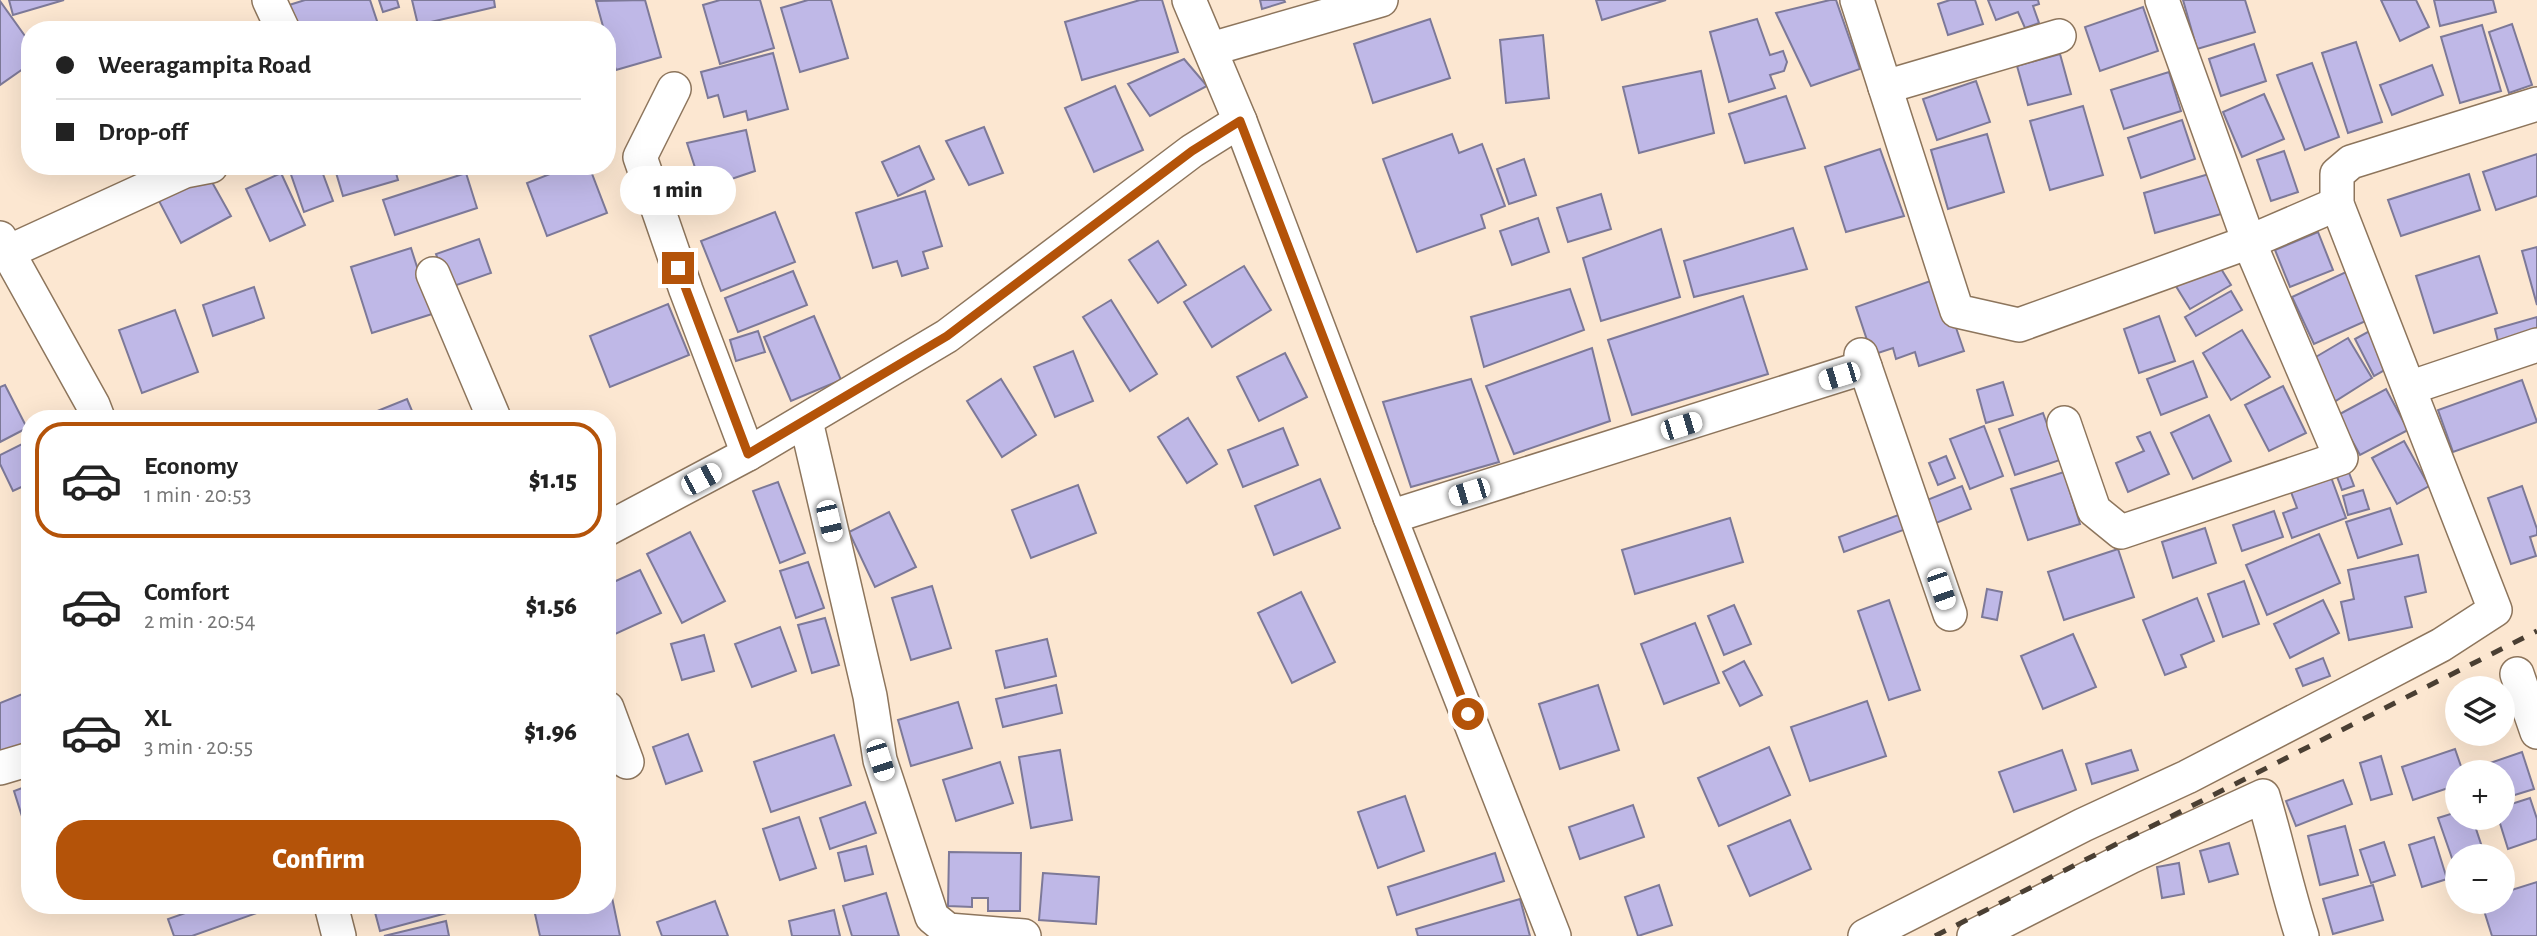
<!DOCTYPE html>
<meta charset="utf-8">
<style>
body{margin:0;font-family:"Alegreya Sans",sans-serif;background:#f2f2f2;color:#222;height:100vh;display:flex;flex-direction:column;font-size:26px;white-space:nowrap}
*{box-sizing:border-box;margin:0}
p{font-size:23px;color:#767676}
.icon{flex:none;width:38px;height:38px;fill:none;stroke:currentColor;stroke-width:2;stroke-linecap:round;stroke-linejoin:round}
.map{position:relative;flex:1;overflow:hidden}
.sheet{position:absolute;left:21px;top:410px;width:595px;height:504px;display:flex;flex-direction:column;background:#fff;border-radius:28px;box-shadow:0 7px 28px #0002}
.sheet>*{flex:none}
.hud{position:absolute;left:21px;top:21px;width:595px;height:154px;border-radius:28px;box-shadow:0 7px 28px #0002;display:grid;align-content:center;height:154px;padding:0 35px;background:#fff}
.tools{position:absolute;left:2445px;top:676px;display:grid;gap:14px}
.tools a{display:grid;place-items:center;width:70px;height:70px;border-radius:50%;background:#fff;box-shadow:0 7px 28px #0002;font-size:35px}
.end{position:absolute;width:32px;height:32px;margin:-16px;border:9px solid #b45309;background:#fff;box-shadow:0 0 0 4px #fff}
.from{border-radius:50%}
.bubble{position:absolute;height:49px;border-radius:24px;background:#fff;box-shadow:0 7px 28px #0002;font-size:23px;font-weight:800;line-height:49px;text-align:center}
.car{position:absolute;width:21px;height:42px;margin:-21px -10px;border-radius:9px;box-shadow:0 0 5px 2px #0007;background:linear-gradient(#fff 24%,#345 0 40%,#fff 0 76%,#345 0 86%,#fff 0)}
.hud b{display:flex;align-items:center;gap:24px;height:66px;font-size:26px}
.hud b+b{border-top:2px solid #e0e0e0}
.hud i{width:18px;height:18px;background:#222}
ul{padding:12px 0 0;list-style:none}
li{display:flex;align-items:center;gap:21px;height:116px;margin:0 14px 10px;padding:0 21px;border:4px solid transparent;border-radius:28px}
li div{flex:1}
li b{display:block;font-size:26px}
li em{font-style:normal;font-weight:800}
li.selected{border-color:#b45309}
li>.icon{width:63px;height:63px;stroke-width:1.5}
.action{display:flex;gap:14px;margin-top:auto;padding:14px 35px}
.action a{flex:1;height:80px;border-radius:28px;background:#b45309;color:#fff;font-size:28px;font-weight:800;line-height:80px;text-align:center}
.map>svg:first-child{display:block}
</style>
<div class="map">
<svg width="2537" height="936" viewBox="0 0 2537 936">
<rect width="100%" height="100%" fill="#fce7d1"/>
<g fill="#bfb8e7" stroke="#7d7998" stroke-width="2">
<polygon points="9,0 64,0 13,15"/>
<polygon points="305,0 370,0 380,30 294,30 286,6"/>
<polygon points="379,0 397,0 399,7 383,12"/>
<polygon points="412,0 494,0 495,7 418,25"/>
<polygon points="645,0 661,57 616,70 607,41 607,30 604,30 596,1"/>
<polygon points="720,0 760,0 774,48 720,64 703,5"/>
<polygon points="808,0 831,0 848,58 800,72 781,8"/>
<polygon points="1140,0 1162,0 1178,52 1082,80 1065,22"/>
<polygon points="1260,0 1284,0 1285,2 1262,9"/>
<polygon points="1596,0 1666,0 1602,20"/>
<polygon points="1830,0 1836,0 1860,69 1811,86 1776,13"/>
<polygon points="1950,0 1975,0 1983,24 1948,35 1938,4"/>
<polygon points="1988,0 2038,0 2039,4 2033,6 2039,23 2025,28 2018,12 1996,20"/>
<polygon points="2183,0 2245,0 2255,32 2197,49"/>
<polygon points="2381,0 2416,0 2429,27 2400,41"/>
<polygon points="2434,0 2493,0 2496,12 2440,26"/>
<polygon points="0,1 30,43 30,64 0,85"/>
<polygon points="2143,7 2158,51 2100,71 2085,27"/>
<polygon points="1430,19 1450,78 1373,103 1354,44"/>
<polygon points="1757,19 1770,55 1783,51 1787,62 1784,71 1770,75 1775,88 1729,102 1710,32"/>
<polygon points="2512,24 2532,85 2509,93 2489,32"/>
<polygon points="2482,25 2501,91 2460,103 2441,37"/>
<polygon points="1543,35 1549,98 1506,103 1500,40"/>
<polygon points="2356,42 2382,122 2348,133 2322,53"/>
<polygon points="2254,44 2266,81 2221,96 2209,59"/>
<polygon points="773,53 788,109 748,120 746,111 724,117 718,95 708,98 701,72"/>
<polygon points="2060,54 2071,94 2028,105 2017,66"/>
<polygon points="1184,59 1207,86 1150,116 1128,84"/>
<polygon points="2312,63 2339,137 2305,150 2277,75"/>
<polygon points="2432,65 2443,95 2392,115 2380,85"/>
<polygon points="1701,71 1714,133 1639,153 1623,87"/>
<polygon points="2169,72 2181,111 2124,129 2111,90"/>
<polygon points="1976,81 1990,122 1937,140 1923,99"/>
<polygon points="1115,86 1143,150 1094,172 1065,108"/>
<polygon points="2264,94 2284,139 2242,157 2223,112"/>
<polygon points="1786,96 1805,148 1745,163 1729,114"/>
<polygon points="2083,106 2103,175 2050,190 2030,121"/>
<polygon points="2182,120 2195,159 2141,178 2128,138"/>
<polygon points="984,127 1003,173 969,185 946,141"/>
<polygon points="746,130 755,171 702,189 687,143"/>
<polygon points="1452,134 1459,153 1482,144 1505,206 1481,215 1485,228 1417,252 1383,159"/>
<polygon points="1987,134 2004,192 1948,209 1931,150"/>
<polygon points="919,146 934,179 898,196 882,162"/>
<polygon points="1880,149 1904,216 1846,232 1825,167"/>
<polygon points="2284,151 2298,192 2271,201 2257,160"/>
<polygon points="2537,154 2537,196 2496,210 2483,172"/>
<polygon points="1524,159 1536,195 1509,204 1497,169"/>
<polygon points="288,166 320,166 333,201 304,212"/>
<polygon points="334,166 394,166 398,180 343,196"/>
<polygon points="570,166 589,166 607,213 547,236 527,183"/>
<polygon points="281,173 305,225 270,241 246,189"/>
<polygon points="466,173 477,208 395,235 383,200"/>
<polygon points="2209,174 2221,214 2155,233 2144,193"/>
<polygon points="2469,174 2480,210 2401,236 2388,200"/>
<polygon points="208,175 231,216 181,243 159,201"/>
<polygon points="925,191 942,246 923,252 928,268 902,276 897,261 873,268 856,213"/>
<polygon points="1601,194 1611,229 1568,242 1557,208"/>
<polygon points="775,212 795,262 721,291 701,241"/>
<polygon points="1538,218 1549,252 1512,265 1500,231"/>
<polygon points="1793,228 1807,269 1694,297 1684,261"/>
<polygon points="1661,229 1680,297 1601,321 1583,258"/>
<polygon points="2318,232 2333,270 2290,287 2275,250"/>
<polygon points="479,239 491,273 448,288 436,254"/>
<polygon points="1158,241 1186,285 1158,303 1129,260"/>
<polygon points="2537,247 2537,305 2522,251"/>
<polygon points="411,248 432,314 372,333 351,267"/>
<polygon points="2479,256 2497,313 2434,333 2416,276"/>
<polygon points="2215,259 2231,285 2190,309 2174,283"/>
<polygon points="1244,266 1271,310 1212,347 1184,302"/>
<polygon points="793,271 807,305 738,332 725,298"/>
<polygon points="2346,272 2368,320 2314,344 2292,297"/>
<polygon points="1939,278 1964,351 1919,366 1915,352 1896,359 1893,348 1872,355 1856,307"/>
<polygon points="254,287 264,318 213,336 203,305"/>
<polygon points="1570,289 1584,330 1484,367 1471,317"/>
<polygon points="2231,291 2242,310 2196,336 2185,317"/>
<polygon points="1743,296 1768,374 1632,415 1608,340"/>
<polygon points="1111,300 1157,374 1130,391 1083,317"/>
<polygon points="668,304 689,355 610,387 590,336"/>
<polygon points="175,310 198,372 142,393 119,330"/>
<polygon points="814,316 841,380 791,401 764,337"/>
<polygon points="2159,316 2175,361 2139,373 2124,329"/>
<polygon points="2537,317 2537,334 2499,345 2495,329"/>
<polygon points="2375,328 2395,364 2374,376 2355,339"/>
<polygon points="2242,330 2270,377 2231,400 2203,353"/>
<polygon points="758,331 765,352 736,361 730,340"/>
<polygon points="2348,338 2372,378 2334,402 2309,361"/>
<polygon points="1592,348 1610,421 1514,454 1486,386"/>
<polygon points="1073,351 1093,401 1055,417 1034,367"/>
<polygon points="1285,353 1307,397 1259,421 1237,377"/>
<polygon points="2193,361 2207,397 2161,415 2147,379"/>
<polygon points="1001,379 1036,435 1002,457 967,401"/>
<polygon points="1471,379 1499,462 1411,487 1383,402"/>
<polygon points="2522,380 2537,422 2453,452 2438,410"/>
<polygon points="2003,382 2013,415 1986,423 1977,390"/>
<polygon points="5,385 27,428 0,442 0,387"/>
<polygon points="2283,386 2306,433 2269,451 2245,405"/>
<polygon points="2386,389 2408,430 2360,455 2338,415"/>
<polygon points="407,399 415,418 360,418"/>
<polygon points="2043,413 2060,460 2015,475 1999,429"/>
<polygon points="2209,415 2231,461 2193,479 2171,433"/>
<polygon points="1188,418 1217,464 1187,483 1158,437"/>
<polygon points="1984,426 2003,476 1970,489 1950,439"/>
<polygon points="1283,428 1298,465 1243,487 1228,450"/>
<polygon points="2150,432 2169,474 2128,492 2116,463 2144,451 2137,437"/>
<polygon points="30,440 30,483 13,491 0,464 0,455"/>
<polygon points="2404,441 2429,486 2397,504 2372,458"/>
<polygon points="1946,456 1955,478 1938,485 1929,463"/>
<polygon points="2345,462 2354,486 2342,490 2333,466"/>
<polygon points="2328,469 2346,518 2292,538 2283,513 2297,508 2288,484"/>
<polygon points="2064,472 2080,524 2028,540 2011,489"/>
<polygon points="1320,479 1340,528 1274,555 1255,506"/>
<polygon points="778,482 805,553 780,563 753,491"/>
<polygon points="1078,485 1096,533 1031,558 1012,510"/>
<polygon points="1962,486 1971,509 1931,525 1922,502"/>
<polygon points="2522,486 2537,529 2537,535 2530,537 2536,556 2511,564 2488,498"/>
<polygon points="2363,490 2369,509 2348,515 2343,496"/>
<polygon points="2390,508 2402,544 2358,558 2346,522"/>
<polygon points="2274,511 2283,537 2242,551 2233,525"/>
<polygon points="889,512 916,567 875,587 849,532"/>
<polygon points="1901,514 1906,529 1844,552 1839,537"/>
<polygon points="1730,518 1743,562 1635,594 1622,550"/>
<polygon points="2205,528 2216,563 2173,578 2162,542"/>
<polygon points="690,532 725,601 682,623 647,554"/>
<polygon points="2319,534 2340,583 2267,615 2246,565"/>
<polygon points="2118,549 2134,597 2064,620 2048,572"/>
<polygon points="2418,555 2426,592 2405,597 2412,627 2349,640 2341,602 2354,599 2348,570"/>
<polygon points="808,562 824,608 796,618 780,571"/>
<polygon points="640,570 661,613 613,635 607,622 607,585"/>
<polygon points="2244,581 2259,624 2223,637 2208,594"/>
<polygon points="932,586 951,648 911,660 892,598"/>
<polygon points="1987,589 2002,592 1997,620 1982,617"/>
<polygon points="1301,592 1335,662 1292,683 1258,613"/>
<polygon points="2197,598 2214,641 2181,655 2186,667 2165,675 2143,620"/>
<polygon points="1889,600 1920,690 1889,700 1858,611"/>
<polygon points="2323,600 2339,633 2290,658 2274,624"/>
<polygon points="1734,605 1751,644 1724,655 1708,616"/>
<polygon points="825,618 839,665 812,673 798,625"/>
<polygon points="1695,623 1719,683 1664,704 1641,644"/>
<polygon points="780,627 796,671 752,687 735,644"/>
<polygon points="2073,634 2096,687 2043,709 2021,656"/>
<polygon points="704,635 714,671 682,680 671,644"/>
<polygon points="1047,639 1056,676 1005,688 996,651"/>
<polygon points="2323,658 2330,676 2303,686 2296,669"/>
<polygon points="1744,661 1762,695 1740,706 1723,672"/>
<polygon points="1056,685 1062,713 1003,727 996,699"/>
<polygon points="1598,685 1619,750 1560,769 1539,704"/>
<polygon points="30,691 30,743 0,755 0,703"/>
<polygon points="1867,701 1886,756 1810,781 1791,727"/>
<polygon points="958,702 972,748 911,766 898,720"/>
<polygon points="688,734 702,771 666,784 653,747"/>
<polygon points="834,735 851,785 771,812 754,762"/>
<polygon points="1769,747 1790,795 1719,826 1698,778"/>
<polygon points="2455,749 2463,772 2457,772 2457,785 2413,800 2402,767"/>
<polygon points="1060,750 1072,820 1031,828 1019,757"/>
<polygon points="2062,750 2076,790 2014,812 1999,772"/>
<polygon points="2131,750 2138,770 2092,784 2086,764"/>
<polygon points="2522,752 2534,789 2502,799 2502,772 2464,772"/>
<polygon points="2381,756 2392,794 2371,800 2360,763"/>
<polygon points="1000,762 1013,803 956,821 943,780"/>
<polygon points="2343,780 2352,804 2296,826 2286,801"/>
<polygon points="30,785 30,827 26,829 14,791"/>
<polygon points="1405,796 1424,851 1378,868 1358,812"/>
<polygon points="2530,798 2537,819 2537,839 2508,849 2498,817 2502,817 2502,807"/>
<polygon points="865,802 876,833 830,849 820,818"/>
<polygon points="1633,805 1644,837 1580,859 1569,827"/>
<polygon points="2457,812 2457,817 2472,817 2483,850 2468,856 2457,856 2457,860 2453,861 2438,818"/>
<polygon points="799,817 816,868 780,880 763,829"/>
<polygon points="1790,820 1811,869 1750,896 1728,846"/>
<polygon points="2345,826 2358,875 2320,885 2308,836"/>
<polygon points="2434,837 2447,879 2422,887 2409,845"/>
<polygon points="2384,842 2395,875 2371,883 2360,850"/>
<polygon points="2229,843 2238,874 2209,882 2200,851"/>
<polygon points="866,846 873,874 845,881 838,853"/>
<polygon points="949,852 1021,853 1020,911 988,911 988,898 972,898 972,907 948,906"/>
<polygon points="1495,853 1504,881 1397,915 1388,887"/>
<polygon points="2179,863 2184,894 2162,898 2157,867"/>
<polygon points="1043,873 1099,877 1096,924 1039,920"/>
<polygon points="2537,882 2537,936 2492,936 2481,901 2502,901 2502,893"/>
<polygon points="1659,885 1672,925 1638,936 1625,897"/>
<polygon points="2373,885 2383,920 2333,934 2323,899"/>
<polygon points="610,888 620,936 540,936 533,905 607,905 607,889"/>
<polygon points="886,893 899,936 852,936 843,906"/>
<polygon points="1520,899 1530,936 1418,936 1416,929"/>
<polygon points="715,901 728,936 662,936 657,922"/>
<polygon points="208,905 279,905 192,936 174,936 168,919"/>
<polygon points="373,905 464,905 465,908 380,931"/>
<polygon points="834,910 840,936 792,936 789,921"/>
<polygon points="446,921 449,936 384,936"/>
</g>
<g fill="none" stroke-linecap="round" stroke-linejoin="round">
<g stroke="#8d755c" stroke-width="36">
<g id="minor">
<polyline points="269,0 283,30"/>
<polyline points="1189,0 1240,121 1390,517 1554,936"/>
<polyline points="1857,0 1957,311 2019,325 2249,242 2337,204"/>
<polyline points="1211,49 1381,0"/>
<polyline points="1885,87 2059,36"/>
<polyline points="674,89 640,157 686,290 748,454"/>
<polyline points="0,238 93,405 98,418"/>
<polyline points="8,252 185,171 211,166"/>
<polyline points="433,274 494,418"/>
<polyline points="1861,355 1950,614"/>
<polyline points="2409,388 2537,345"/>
<polyline points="806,421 870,696 880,760 932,917 948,930 1024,936"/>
<polyline points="2064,423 2094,510 2121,532 2341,458 2249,242 2162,0"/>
<polyline points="1390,517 1865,367"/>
<polyline points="607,529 748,454 947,336 1192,151 1240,121"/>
<polyline points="2517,674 2537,732"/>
<polyline points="607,708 627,762"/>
<polyline points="0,768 30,759"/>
<polyline points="331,905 339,936"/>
<polyline points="1865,936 2083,825 2187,777 2378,678 2441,645 2495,610 2337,204 2337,174 2351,162 2537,104"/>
<path d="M1974,936L2130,857L2263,796C2277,842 2287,890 2302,936"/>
</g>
</g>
<use href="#minor" stroke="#fff" stroke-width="33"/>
<polyline stroke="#4a3f33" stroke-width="5" stroke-dasharray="12 12" stroke-linecap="butt" points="1935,936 2537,631"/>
</g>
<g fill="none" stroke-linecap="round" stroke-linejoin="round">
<polyline stroke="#b45309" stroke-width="9" points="678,268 748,454 947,336 1192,151 1240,121 1468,714"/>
</g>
</svg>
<div class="tools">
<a><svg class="icon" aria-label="layers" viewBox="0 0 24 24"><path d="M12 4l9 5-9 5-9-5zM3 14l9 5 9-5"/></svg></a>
<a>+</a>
<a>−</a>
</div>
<i class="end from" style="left:1468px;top:714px"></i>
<i class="end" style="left:678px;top:268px"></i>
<div class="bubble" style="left:620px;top:166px;width:116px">1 min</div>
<i class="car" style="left:1839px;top:376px;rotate:253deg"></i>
<i class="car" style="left:1681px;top:426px;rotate:73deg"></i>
<i class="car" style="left:701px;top:479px;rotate:62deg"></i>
<i class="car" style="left:1469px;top:492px;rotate:253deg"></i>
<i class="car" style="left:829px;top:521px;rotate:167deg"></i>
<i class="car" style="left:1941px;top:589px;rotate:161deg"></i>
<i class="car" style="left:880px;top:760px;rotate:162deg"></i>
<div class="hud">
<b><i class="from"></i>Weeragampita Road</b>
<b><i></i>Drop-off</b>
</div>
<section class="sheet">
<ul>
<li class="selected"><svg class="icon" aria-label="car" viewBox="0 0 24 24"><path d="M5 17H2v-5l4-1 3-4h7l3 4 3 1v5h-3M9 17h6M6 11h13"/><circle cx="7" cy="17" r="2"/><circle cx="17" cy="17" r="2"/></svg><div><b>Economy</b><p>1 min · 20:53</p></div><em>$1.15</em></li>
<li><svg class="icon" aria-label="car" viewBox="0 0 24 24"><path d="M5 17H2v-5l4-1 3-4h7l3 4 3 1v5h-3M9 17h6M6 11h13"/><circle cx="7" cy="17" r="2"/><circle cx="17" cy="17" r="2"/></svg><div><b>Comfort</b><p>2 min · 20:54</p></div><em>$1.56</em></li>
<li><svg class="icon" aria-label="car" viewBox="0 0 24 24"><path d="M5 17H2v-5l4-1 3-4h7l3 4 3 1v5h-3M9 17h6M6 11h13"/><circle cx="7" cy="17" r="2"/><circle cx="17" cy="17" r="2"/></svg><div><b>XL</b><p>3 min · 20:55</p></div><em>$1.96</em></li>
</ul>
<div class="action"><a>Confirm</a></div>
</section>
</div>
